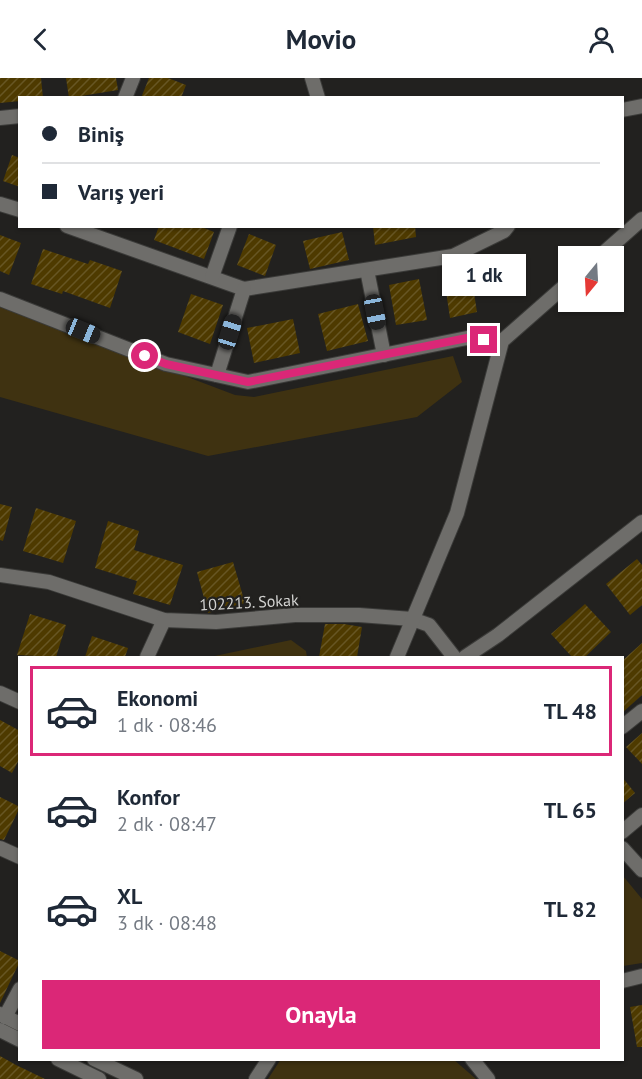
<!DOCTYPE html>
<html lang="tr">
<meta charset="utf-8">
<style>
body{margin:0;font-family:"PT Sans",sans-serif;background:#f2f2f3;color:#1f2937;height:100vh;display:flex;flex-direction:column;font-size:22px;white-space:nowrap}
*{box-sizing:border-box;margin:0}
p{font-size:20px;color:#747a83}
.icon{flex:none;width:33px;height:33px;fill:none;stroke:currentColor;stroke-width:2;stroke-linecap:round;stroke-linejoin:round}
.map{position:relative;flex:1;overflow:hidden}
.panel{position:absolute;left:18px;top:578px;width:606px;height:405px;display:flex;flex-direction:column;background:#fff;border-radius:0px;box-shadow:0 2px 4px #0004}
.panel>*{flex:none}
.hud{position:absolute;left:18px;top:18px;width:606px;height:132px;border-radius:0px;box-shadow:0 2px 4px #0004;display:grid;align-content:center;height:132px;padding:0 24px;background:#fff}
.needle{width:39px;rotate:198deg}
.buttons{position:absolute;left:558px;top:168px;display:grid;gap:12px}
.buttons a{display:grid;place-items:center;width:66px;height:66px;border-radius:0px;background:#fff;box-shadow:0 2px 4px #0004;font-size:30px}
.end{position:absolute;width:27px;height:27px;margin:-14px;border:8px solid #db2777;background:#fff;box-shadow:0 0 0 3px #fff}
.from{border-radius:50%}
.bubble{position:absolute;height:42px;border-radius:0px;background:#fff;box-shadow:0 2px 4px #0004;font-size:20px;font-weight:700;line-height:42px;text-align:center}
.car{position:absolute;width:18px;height:36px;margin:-18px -9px;border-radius:8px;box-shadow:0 0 4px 2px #0007;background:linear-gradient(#222 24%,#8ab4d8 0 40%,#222 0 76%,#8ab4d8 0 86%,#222 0)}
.hud b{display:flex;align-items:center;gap:21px;height:57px;font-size:22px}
.hud b+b{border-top:2px solid #e0e1e3}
.hud i{width:15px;height:15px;background:#1f2937}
ul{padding:10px 0 0;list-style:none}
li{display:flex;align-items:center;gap:18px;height:90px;margin:0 12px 9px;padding:0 12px;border:3px solid transparent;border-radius:0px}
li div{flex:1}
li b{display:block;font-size:22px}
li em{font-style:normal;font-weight:700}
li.selected{border-color:#db2777}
li>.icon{width:54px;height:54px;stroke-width:1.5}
.primary-button{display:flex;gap:12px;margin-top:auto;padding:12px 24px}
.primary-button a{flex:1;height:69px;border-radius:0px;background:#db2777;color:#fff;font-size:24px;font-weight:700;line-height:69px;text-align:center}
header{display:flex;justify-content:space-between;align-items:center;height:78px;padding:0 24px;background:#fff;font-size:27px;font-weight:700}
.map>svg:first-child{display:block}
</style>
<header><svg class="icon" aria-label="back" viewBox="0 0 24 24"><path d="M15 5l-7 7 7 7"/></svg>Movio<svg class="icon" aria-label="person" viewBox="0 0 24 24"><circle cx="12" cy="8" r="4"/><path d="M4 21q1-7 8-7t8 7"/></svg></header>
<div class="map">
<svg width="642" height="1001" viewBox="0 0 642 1001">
<defs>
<pattern id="building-hatch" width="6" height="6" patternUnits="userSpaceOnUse" patternTransform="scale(1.5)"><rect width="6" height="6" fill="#4e3a00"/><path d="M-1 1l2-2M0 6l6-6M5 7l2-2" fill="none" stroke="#675624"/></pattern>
</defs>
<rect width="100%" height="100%" fill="#22211f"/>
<g fill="#3f3211">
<polygon points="0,228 235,317 254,319 453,278 462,304 417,339 208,378 0,319"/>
<polygon points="291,562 306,573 307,579 210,579"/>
<polygon points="623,798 642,821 642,885 623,888"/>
<polygon points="281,981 453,981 476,1001 268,1001"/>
</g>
<g fill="url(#building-hatch)">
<polygon points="0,0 41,0 43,20 20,20 20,23 0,25"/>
<polygon points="66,0 116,0 118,12 69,20"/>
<polygon points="149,0 168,0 186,7 181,20 141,20"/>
<polygon points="12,77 20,80 20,109 3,103"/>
<polygon points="159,148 199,148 214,154 204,181 154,162"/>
<polygon points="373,148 415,148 416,159 375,167"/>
<polygon points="342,154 349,182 310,191 303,163"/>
<polygon points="249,156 276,167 265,198 237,187"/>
<polygon points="0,157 21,165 9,197 0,193"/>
<polygon points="43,171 88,186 90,182 122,193 110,230 63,213 62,216 31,206"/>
<polygon points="471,196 477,234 450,240 444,200"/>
<polygon points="419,201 427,242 396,247 389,207"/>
<polygon points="191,216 223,227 210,266 178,254"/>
<polygon points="358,226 368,263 327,273 318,236"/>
<polygon points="293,241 300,275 254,285 247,250"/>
<polygon points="0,426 12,429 3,463 0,462"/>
<polygon points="36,430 76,443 63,485 23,473"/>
<polygon points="108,443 139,453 134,472 183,487 170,527 133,516 137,503 95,490"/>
<polygon points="637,481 642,487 642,527 630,537 606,506"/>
<polygon points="233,484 245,525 208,535 197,494"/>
<polygon points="585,526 611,554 585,579 572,579 551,556"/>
<polygon points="30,536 66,547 56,579 17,577"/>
<polygon points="325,546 344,546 362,549 357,579 319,579"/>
<polygon points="92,558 128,570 125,579 85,579"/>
<polygon points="642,565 642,617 622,635 622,583"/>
<polygon points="0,642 20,653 20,680 12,695 0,688"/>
<polygon points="642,655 642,686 626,669"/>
<polygon points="622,699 635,715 622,726"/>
<polygon points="0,719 20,729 4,762 0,761"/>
<polygon points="0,873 20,883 0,925"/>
<polygon points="642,927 642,969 637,969 630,929"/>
<polygon points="0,978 16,987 45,1001 0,1001"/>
</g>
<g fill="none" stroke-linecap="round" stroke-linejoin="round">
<g stroke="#3b3b39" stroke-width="16">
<g id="minor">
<polyline points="312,0 318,20"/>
<polyline points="125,20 133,0"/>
<polyline points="622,32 642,28"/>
<polyline points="0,40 20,38"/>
<polyline points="0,126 20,132"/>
<polyline points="67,148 244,211 453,178 504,153 508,148"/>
<polyline points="600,178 642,141"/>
<polyline points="367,192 384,277"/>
<polyline points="212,199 230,148"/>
<polyline points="0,221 166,286 248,304 467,260 502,263"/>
<polyline points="217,297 244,211"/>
<polyline points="0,497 49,504 164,542 216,544 295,537 359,537 412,541 429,547 454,579"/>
<polyline points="147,579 164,542"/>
<polyline points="397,579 457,435 502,263 568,205"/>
<polyline points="465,579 498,557 642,444"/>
<polyline points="0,615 20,624"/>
<polyline points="622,649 642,633"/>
<polyline points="622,754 642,737"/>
<polyline points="0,770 20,779"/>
<polyline points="622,770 642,792"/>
<polyline points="622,903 642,898"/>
<polyline points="0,936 20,946"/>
<polyline points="5,939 20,911"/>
<polyline points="0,952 20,962"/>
<polyline points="58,981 99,1001"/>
<polyline points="94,981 136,1001"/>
<polyline points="472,981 488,1001"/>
<polyline points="256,1001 269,981"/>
</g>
</g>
<use href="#minor" stroke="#6e6d6a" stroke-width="14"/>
</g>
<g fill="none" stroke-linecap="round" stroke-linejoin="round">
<polyline stroke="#db2777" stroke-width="8" points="145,278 166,286 248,304 467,260 484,262"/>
</g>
<g text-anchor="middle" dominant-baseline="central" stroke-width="4.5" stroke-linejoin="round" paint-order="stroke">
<g font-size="16" fill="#d3d3d1" stroke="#22211f">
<text transform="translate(249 524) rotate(-3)">102213. Sokak</text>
</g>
</g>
</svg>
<div class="buttons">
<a><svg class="needle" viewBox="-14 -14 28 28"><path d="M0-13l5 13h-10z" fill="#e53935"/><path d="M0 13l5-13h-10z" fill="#747a83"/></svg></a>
</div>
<i class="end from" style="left:145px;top:278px"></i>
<i class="end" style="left:484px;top:262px"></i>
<div class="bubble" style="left:442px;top:176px;width:84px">1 dk</div>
<i class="car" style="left:375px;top:234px;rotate:169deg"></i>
<i class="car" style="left:83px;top:253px;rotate:112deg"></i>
<i class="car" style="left:230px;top:254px;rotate:17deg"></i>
<div class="hud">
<b><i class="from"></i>Biniş</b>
<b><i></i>Varış yeri</b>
</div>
<section class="panel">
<ul>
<li class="selected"><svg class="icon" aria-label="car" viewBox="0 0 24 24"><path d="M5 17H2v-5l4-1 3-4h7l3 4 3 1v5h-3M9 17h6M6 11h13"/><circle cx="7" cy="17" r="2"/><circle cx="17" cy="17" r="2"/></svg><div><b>Ekonomi</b><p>1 dk · 08:46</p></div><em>TL 48</em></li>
<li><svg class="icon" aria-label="car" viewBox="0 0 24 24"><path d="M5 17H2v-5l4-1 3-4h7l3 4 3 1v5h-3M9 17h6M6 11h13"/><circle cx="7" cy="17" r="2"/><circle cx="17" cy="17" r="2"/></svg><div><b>Konfor</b><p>2 dk · 08:47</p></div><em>TL 65</em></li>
<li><svg class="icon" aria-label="car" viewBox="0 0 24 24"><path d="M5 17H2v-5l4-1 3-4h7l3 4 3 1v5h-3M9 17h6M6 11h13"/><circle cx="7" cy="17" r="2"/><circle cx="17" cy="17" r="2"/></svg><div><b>XL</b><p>3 dk · 08:48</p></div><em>TL 82</em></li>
</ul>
<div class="primary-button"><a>Onayla</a></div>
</section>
</div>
